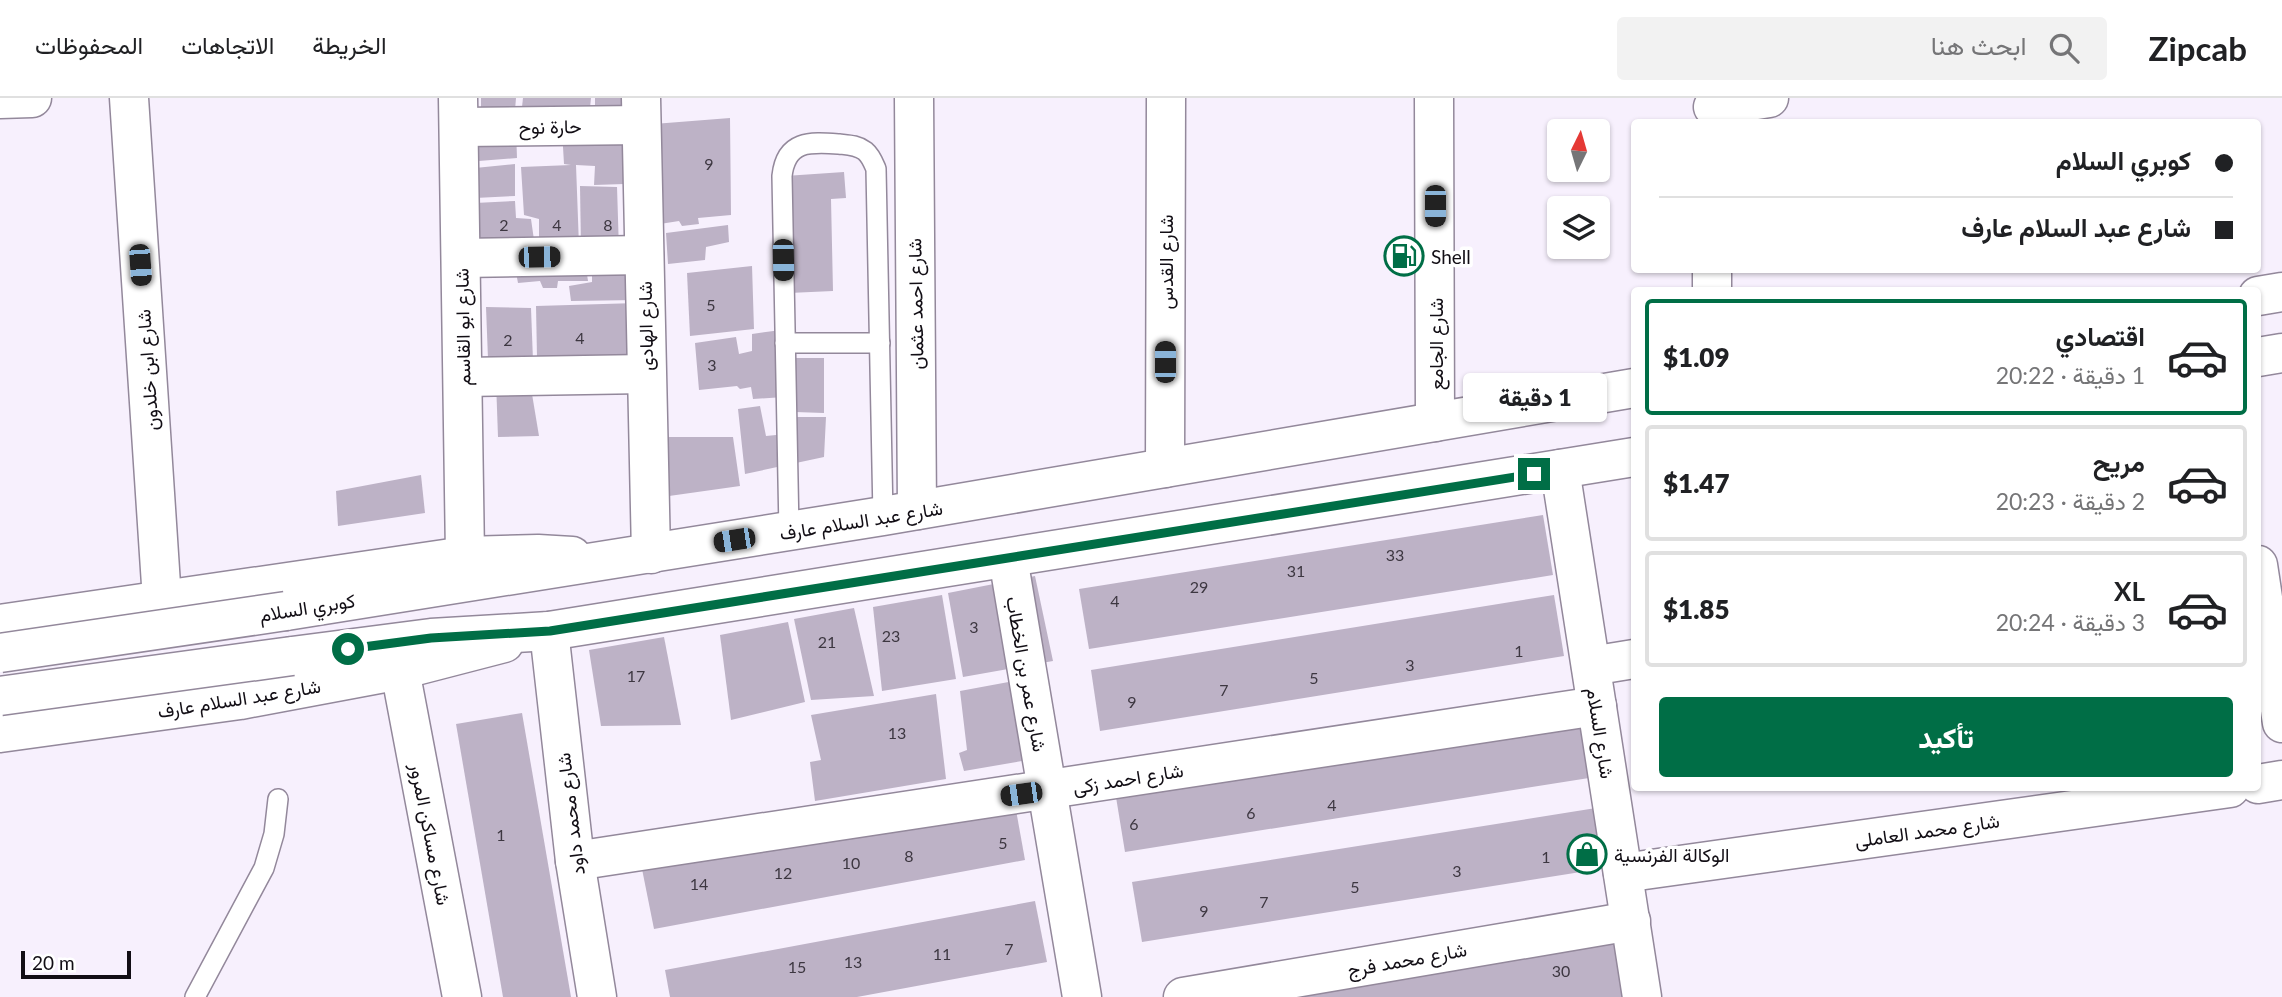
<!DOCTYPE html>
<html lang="ar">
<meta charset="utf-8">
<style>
body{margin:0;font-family:Lato,Vazirmatn,sans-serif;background:#f2f2f2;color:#202124;direction:rtl;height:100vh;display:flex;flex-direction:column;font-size:26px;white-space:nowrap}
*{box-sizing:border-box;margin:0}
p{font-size:23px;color:#757577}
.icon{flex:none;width:38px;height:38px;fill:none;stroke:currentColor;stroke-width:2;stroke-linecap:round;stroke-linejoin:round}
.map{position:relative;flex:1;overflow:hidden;direction:ltr}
.panel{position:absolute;left:1631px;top:189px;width:630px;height:504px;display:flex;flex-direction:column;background:#fff;border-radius:7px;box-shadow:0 2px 5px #0004;direction:rtl}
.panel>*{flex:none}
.hud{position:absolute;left:1631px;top:21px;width:630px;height:154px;border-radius:7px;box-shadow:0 2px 5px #0004;direction:rtl;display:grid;align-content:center;height:154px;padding:0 28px;background:#fff}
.needle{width:46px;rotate:5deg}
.fabs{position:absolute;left:1547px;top:21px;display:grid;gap:14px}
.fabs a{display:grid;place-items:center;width:63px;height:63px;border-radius:7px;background:#fff;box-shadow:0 2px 5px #0004;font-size:35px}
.scale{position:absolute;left:21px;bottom:18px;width:110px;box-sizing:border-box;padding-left:7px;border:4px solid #120e15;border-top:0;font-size:19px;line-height:24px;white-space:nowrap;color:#120e15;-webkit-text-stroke:5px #fff;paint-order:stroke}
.end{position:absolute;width:32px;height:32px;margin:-16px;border:9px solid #006e46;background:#fff;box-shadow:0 0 0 4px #fff}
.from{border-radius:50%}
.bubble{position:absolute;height:49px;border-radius:7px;background:#fff;box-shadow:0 2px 5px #0004;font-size:23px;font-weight:800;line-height:49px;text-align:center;direction:rtl}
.car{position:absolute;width:21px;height:42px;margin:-21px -10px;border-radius:9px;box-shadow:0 0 5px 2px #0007;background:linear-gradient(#222 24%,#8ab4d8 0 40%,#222 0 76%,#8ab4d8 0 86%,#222 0)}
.hud b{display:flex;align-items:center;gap:24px;height:66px;font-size:26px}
.hud b+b{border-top:2px solid #e0e0e0}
.hud i{width:18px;height:18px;background:#202124}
ul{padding:12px 0 0;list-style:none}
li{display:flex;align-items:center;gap:21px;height:116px;margin:0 14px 10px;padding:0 14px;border:4px solid #e0e0e0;border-radius:7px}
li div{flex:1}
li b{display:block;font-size:26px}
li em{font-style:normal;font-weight:800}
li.active{border-color:#006e46}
li>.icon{width:63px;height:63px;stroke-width:1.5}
.action{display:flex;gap:14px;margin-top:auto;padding:14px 28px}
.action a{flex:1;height:80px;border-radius:7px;background:#006e46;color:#fff;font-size:28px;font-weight:800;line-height:80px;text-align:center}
header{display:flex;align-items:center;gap:42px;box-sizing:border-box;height:98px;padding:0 35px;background:#fff;border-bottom:2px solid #e0e0e0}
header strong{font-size:33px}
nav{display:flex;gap:38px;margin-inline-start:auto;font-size:24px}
.search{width:490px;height:63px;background:#f2f2f2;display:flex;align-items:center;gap:18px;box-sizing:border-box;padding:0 24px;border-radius:7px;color:#757577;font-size:26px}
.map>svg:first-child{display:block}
</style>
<header>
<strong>Zipcab</strong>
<div class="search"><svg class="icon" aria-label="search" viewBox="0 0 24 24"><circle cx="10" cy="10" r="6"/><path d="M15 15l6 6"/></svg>ابحث هنا</div>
<nav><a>الخريطة</a><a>الاتجاهات</a><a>المحفوظات</a></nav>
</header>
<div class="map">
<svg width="2282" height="899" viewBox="0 0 2282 899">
<rect width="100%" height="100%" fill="#f7f0fd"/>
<g fill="#bdb2c6">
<polygon points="481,0 516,0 515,12 481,9"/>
<polygon points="523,0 591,0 590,10 522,9"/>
<polygon points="595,0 638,0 639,11 595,10"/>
<polygon points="730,20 731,117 698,120 699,126 682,128 679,123 647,128 641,27"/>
<polygon points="622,29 624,86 594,87 595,68 576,67 579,148 539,150 539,121 524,117 521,69 571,67 564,66 562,32"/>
<polygon points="516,31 517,60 466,64 465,32"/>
<polygon points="515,66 515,98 475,100 475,70"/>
<polygon points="844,74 846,100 831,101 833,193 789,195 785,78"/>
<polygon points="580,88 617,89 619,152 581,150"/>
<polygon points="515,103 516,120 531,121 535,149 477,147 475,105"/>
<polygon points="728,127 729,144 706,149 705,162 668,166 666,135"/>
<polygon points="634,161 636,202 571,203 569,188 592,184 592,162"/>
<polygon points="585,163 588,183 558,183 557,190 543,190 540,183 518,185 514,164"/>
<polygon points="752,168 754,231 690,238 687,175"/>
<polygon points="637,205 638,260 537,259 536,208"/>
<polygon points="486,209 531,210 533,263 488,261"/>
<polygon points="781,232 784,299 753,301 751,289 740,291 737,288 699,292 695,245 736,239 739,256 752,253 752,236"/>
<polygon points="794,260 824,260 824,315 795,314"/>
<polygon points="496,283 530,284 539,338 498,339"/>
<polygon points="760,308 766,338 796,335 793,319 826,319 824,359 745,376 738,311"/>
<polygon points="668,339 733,339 740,388 669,398"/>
<polygon points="421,377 425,415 338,428 336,393"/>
<polygon points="1543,417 1553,477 1089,551 1079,491"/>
<polygon points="1035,478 1053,563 963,579 948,495"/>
<polygon points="942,497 956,581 882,593 873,509"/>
<polygon points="1554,497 1564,558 1100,633 1091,572"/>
<polygon points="854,510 874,598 811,602 794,521"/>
<polygon points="788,524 805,604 731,622 720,537"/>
<polygon points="664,539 681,627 601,628 589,552"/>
<polygon points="1019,582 1034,661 964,673 959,655 967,652 960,593"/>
<polygon points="936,596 946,681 815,703 810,664 821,662 811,617"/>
<polygon points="522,615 571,899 503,899 456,626"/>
<polygon points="1580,619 1589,680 1125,754 1115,693"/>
<polygon points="1014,701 1025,762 654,831 642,771"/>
<polygon points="1596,710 1606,770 1142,844 1132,784"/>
<polygon points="1035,803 1047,864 857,899 670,899 665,872"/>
<polygon points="1614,840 1624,899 1253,899"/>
</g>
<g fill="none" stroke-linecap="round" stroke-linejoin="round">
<g stroke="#93889b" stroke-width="22">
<g id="service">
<polyline points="785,245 880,245"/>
<path d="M789,433L782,78C786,42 810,44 839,46C848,47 857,47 865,53C871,58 873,64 876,71L883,418"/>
<polyline points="195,899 264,770 274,736 278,701"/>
</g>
</g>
<g stroke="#93889b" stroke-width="41">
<g id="minor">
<polyline points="129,0 162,502"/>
<polyline points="458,0 465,458"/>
<polyline points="641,0 651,456"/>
<polyline points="914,0 917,412"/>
<polyline points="1434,0 1435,324"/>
<polyline points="0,1 32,0"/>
<polyline points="1713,9 1769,0"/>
<polyline points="459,29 641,27"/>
<polyline points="461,160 644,157"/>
<polyline points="1712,192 1712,172"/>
<polyline points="463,279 646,276"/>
<polyline points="1165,370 1166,0"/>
<polyline points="1560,371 1642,899"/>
<polyline points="1008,460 1082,899"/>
<polyline points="2258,467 2282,625"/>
<polyline points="549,533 575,763 597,899"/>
<polyline points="1591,568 1634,561"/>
<polyline points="400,572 462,899"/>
<polyline points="2258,686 2282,682"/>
<polyline points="575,763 1597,608"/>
<polyline points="1623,775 2230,690"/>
<polyline points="1183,899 1631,823"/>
</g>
</g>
<g stroke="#93889b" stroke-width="41">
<g id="secondary">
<polyline points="0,526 465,458 538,456 572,458"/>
<polyline points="0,635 240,602 400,572 504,545"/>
</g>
</g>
<g stroke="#93889b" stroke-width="41">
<g id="primary">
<polyline points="2258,198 2282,194"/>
<polyline points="2258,259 2282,255"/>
<polyline points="286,513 883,418 1634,290"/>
<polyline points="292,558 431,540 549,533 1634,359"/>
</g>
</g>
<use href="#service" stroke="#fff" stroke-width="19"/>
<use href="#minor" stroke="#fff" stroke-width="38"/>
<use href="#secondary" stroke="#fff" stroke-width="38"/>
<use href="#primary" stroke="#fff" stroke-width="38"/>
<g stroke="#93889b" stroke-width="41" stroke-linecap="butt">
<g id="primary-bridge">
<polyline points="0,555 286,513"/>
<polyline points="0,598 292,558"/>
</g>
</g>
<use href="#primary-bridge" stroke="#fff" stroke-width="38"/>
</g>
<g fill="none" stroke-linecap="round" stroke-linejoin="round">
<polyline stroke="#006e46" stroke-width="9" points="348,551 431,540 550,533 1534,376"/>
</g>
<defs>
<g id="fuel-ring" transform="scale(2.0125)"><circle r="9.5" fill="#fff" stroke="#006e46" stroke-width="1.5"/><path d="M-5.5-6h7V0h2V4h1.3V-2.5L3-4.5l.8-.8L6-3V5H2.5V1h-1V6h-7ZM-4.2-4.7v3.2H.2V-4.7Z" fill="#006e46"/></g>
<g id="shop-ring" transform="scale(2.0125)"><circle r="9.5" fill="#fff" stroke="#006e46" stroke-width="1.5"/><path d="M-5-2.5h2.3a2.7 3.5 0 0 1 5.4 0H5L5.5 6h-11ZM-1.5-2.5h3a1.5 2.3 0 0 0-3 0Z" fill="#006e46"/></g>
</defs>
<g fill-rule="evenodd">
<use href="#fuel-ring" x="1404" y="158"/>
<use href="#shop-ring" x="1587" y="756"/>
</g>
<g text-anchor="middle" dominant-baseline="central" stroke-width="7" stroke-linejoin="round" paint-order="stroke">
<g font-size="16" fill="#3d3741">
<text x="709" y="65">9</text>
<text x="504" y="126">2</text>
<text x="557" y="126">4</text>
<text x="608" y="126">8</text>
<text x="711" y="206">5</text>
<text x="580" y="239">4</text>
<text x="508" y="241">2</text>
<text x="712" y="266">3</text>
<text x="1395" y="456">33</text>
<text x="1296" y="472">31</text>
<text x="1199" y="488">29</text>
<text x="1115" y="502">4</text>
<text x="974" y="528">3</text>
<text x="891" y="537">23</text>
<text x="827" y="543">21</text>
<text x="1519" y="552">1</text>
<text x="1410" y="566">3</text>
<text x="636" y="577">17</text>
<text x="1314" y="579">5</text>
<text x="1224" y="591">7</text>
<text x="1132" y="603">9</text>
<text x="897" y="634">13</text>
<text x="1332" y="706">4</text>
<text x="1251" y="714">6</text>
<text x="1134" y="725">6</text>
<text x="501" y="736">1</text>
<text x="1003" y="744">5</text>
<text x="909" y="757">8</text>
<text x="1546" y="758">1</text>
<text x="851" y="764">10</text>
<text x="1457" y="772">3</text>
<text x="783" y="774">12</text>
<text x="699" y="785">14</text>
<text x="1355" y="788">5</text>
<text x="1264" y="803">7</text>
<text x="1204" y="812">9</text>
<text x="1009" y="850">7</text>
<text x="942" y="855">11</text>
<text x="853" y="863">13</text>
<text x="797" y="868">15</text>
<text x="1561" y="872">30</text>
</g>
<g font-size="19" fill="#120e15" stroke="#fff">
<text transform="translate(550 28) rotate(-1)">حارة نوح</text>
<text transform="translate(1165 164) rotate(-90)">شارع القدس</text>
<text transform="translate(915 206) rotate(-91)">شارع احمد عثمان</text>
<text transform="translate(645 228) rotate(-91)">شارع الهادى</text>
<text transform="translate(462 229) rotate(-91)">شارع ابو القاسم</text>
<text transform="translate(1435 246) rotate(-90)">شارع الجامع</text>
<text transform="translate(147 272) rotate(-94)">شارع ابن خلدون</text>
<text transform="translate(861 422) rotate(-9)">شارع عبد السلام عارف</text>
<text transform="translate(307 509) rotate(-9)">كوبري السلام</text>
<text transform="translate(1027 576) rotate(80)">شارع عمر بن الخطاب</text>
<text transform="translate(239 600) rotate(-9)">شارع عبد السلام عارف</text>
<text transform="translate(1601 635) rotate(81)">شارع السلام</text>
<text transform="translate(1128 680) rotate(-9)">شارع احمد زكى</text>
<text transform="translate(570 716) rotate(-97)">شارع محمد داود</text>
<text transform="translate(1927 732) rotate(-8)">شارع محمد العاملى</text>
<text transform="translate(431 736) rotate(79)">شارع مساكن المرور</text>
<text transform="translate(1407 861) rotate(-10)">شارع محمد فرج</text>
</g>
<g font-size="19" fill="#120e15" stroke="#fff" text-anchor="start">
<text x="1431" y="158">Shell</text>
<text x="1614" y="756">الوكالة الفرنسية</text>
</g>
</g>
</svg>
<div class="fabs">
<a><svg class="needle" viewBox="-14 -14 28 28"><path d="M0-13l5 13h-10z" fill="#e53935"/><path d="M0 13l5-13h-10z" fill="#757577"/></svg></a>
<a><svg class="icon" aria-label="layers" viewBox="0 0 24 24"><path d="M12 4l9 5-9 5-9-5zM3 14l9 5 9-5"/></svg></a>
</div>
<div class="scale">20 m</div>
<i class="end from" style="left:348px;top:551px"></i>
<i class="end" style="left:1534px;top:376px"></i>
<div class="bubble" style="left:1463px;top:275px;width:144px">1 دقيقة</div>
<i class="car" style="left:1435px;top:108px;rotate:180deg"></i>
<i class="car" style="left:539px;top:159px;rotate:89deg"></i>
<i class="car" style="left:783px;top:162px;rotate:179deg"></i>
<i class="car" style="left:140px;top:167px;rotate:176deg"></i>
<i class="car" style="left:1165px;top:264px;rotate:0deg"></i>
<i class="car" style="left:734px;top:442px;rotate:261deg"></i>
<i class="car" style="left:1021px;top:696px;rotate:262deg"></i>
<div class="hud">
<b><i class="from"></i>كوبري السلام</b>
<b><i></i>شارع عبد السلام عارف</b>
</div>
<section class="panel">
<ul>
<li class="active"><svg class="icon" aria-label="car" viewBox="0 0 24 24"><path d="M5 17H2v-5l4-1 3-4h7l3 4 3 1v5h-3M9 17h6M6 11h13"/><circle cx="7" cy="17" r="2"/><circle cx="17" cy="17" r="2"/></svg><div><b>اقتصادي</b><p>1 دقيقة · 20:22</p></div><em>$1.09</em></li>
<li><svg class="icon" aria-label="car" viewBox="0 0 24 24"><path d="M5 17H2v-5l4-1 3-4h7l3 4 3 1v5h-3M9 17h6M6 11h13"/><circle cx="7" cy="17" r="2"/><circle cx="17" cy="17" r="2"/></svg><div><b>مريح</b><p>2 دقيقة · 20:23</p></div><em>$1.47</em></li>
<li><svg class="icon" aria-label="car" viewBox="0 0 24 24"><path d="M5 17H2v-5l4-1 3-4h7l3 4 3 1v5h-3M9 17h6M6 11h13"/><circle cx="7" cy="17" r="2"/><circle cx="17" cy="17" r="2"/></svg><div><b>XL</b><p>3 دقيقة · 20:24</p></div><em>$1.85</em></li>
</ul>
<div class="action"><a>تأكيد</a></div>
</section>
</div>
